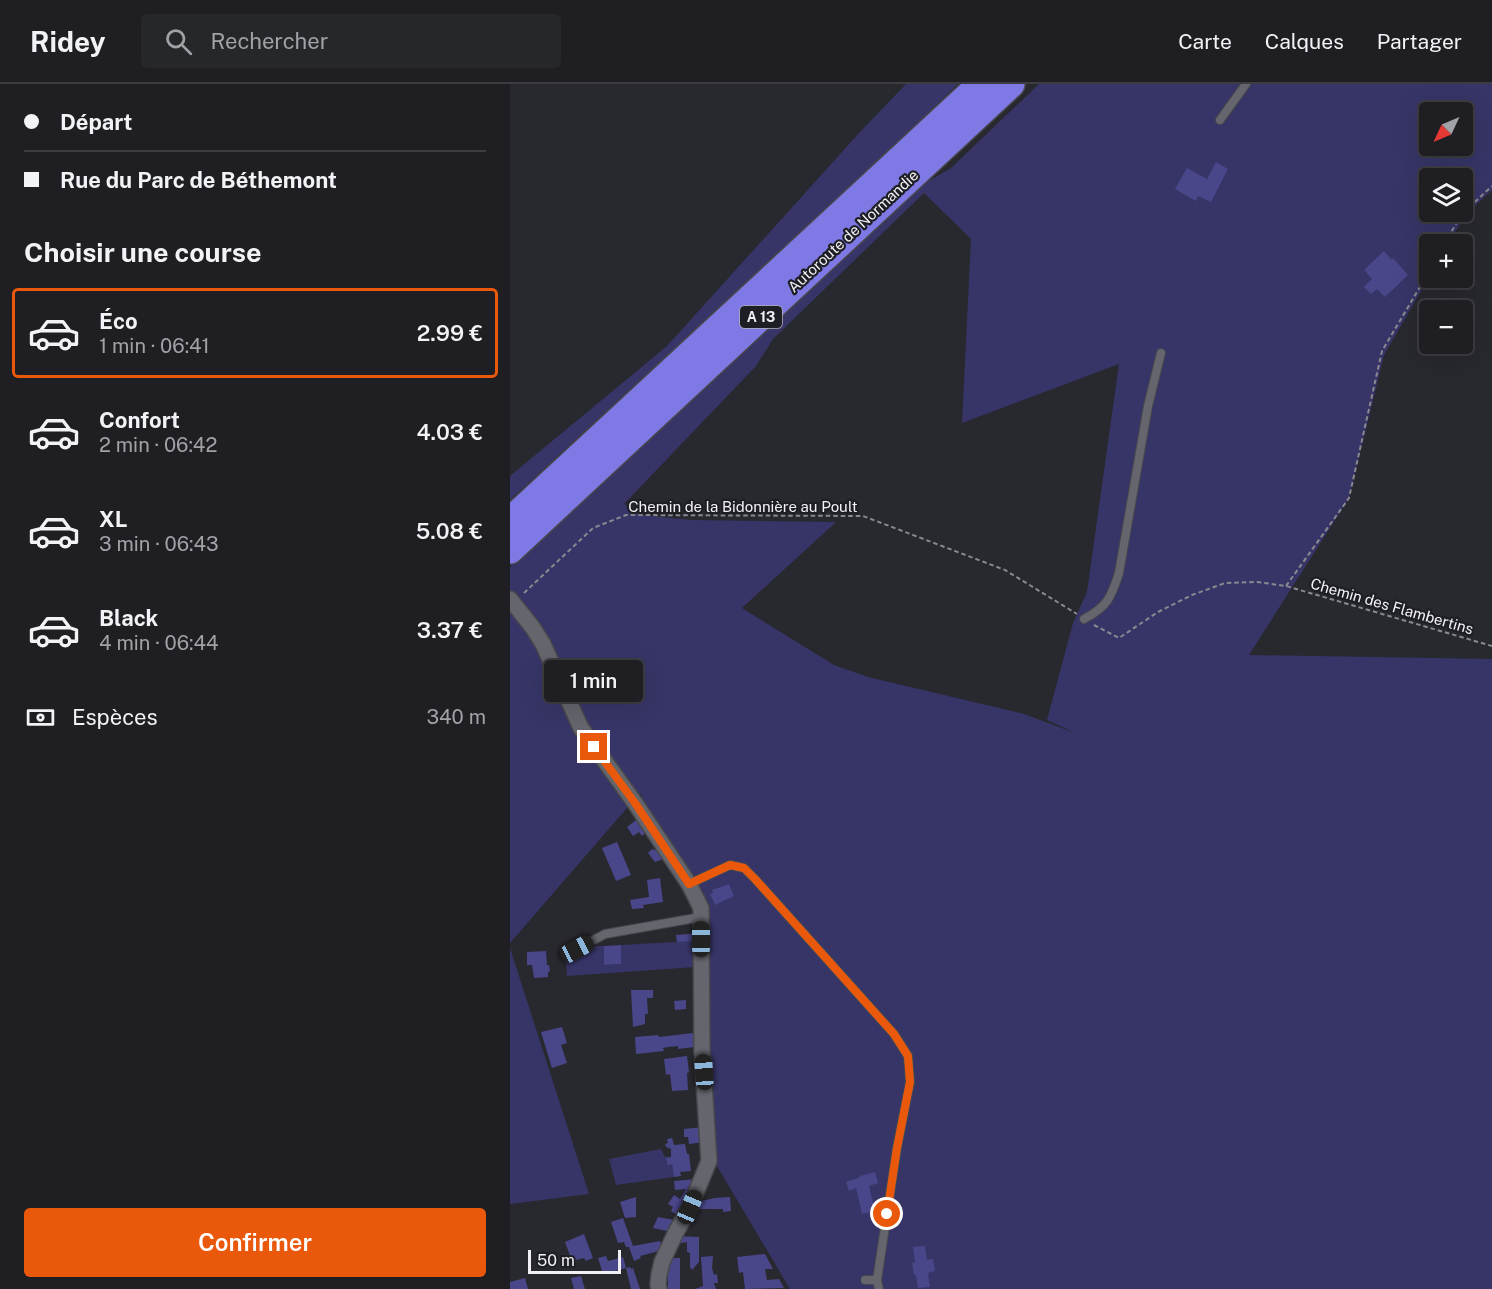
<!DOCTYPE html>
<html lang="fr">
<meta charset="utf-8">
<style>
body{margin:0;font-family:"Public Sans",sans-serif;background:#26272b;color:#f1f3f6;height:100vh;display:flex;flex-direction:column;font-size:22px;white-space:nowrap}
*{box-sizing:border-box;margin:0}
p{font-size:20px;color:#a1a2a6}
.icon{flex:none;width:33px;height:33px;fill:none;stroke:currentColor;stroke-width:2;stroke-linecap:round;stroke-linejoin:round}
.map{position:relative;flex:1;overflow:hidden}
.drawer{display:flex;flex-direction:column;background:#1e1e23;width:510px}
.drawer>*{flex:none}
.banner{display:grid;align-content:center;height:132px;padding:0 24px;background:#1e1e23}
.needle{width:39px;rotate:226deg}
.buttons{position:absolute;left:909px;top:18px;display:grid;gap:12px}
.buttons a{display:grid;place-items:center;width:54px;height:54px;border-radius:6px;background:#1e1e23;box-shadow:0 6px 24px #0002,0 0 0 2px #3c3c41;font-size:30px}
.scale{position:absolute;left:18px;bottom:15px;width:93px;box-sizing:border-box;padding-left:6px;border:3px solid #f0f0f5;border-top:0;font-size:16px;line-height:21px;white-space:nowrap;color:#f0f0f5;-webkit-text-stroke:4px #1e1f25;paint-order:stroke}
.end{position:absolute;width:27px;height:27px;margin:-14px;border:8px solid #ea580c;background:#fff;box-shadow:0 0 0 3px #fff}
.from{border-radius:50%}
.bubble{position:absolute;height:42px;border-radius:6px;background:#1e1e23;box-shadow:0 6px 24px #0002,0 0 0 2px #3c3c41;font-size:20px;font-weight:600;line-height:42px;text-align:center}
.car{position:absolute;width:18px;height:36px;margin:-18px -9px;border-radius:8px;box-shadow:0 0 4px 2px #0007;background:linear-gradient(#222 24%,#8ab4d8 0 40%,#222 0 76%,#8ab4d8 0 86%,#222 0)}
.banner b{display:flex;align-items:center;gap:21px;height:57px;font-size:22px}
.banner b+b{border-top:2px solid #3c3c41}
.banner i{width:15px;height:15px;background:#f1f3f6}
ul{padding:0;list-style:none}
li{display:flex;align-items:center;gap:18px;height:90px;margin:0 12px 9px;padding:0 12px;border:3px solid transparent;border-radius:6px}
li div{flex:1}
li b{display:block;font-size:22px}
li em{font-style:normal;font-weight:600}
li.current{border-color:#ea580c}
li>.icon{width:54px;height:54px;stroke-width:1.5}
h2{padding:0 24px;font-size:27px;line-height:72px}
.pay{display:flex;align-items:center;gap:15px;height:66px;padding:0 24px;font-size:22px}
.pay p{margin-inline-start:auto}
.cta{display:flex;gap:12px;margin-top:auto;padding:12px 24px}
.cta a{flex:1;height:69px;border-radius:6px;background:#ea580c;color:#fff;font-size:24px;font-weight:600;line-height:69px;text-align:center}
header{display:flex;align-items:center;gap:36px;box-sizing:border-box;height:84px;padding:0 30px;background:#1e1e23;border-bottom:2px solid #3c3c41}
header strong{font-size:28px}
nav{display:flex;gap:33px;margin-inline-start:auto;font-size:21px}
.search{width:420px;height:54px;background:#26272b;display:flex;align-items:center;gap:15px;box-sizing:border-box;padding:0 21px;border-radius:6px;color:#a1a2a6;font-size:22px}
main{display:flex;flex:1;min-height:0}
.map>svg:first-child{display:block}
</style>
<header>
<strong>Ridey</strong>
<div class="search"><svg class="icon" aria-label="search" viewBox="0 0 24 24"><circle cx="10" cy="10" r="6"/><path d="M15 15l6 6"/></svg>Rechercher</div>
<nav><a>Carte</a><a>Calques</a><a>Partager</a></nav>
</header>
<main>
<section class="drawer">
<div class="banner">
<b><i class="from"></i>Départ</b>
<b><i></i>Rue du Parc de Béthemont</b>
</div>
<h2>Choisir une course</h2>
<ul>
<li class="current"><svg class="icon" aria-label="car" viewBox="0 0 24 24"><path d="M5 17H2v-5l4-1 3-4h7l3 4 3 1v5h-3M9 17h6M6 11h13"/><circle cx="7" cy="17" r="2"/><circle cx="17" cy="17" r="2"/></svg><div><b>Éco</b><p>1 min · 06:41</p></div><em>2.99 €</em></li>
<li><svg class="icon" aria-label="car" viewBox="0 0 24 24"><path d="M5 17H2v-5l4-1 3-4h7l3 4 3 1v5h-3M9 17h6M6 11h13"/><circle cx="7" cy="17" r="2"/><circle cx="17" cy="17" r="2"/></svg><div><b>Confort</b><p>2 min · 06:42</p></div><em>4.03 €</em></li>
<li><svg class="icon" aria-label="car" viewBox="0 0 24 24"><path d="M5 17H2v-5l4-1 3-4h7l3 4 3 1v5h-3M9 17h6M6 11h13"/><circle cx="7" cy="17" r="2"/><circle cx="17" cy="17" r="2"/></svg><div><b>XL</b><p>3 min · 06:43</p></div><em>5.08 €</em></li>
<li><svg class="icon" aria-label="car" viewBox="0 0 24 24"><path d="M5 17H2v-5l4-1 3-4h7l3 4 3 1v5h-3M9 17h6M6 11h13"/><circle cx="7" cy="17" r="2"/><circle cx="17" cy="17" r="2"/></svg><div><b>Black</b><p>4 min · 06:44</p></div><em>3.37 €</em></li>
</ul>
<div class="pay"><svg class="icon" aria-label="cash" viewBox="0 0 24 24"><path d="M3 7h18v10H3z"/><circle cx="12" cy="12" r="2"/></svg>Espèces<p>340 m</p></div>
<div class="cta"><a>Confirmer</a></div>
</section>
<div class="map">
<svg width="982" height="1205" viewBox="0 0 982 1205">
<rect width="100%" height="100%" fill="#28282f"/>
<g fill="#373567" fill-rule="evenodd">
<polygon points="396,0 448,0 377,69 0,416 0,392 157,262 350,48"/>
<path d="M529,0H982V106L956,130L938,160H920L919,193L874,271L839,414L739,571L982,575V1205H280L204,1077L195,829L130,709L0,859V483L230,267L408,103L441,84ZM920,28H952V62H920ZM920,94H952V128H920ZM414,109L461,155L452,339L609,280L577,508L563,539L537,636L565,649L514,630L358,593L324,581L232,524L326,438L181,436L131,431L114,420L246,282L263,255Z"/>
<polygon points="184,857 185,883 57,892 56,878 80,862 94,862 95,881 111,880 111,861"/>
<polygon points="0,864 79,1110 0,1120"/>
<polygon points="151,1065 155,1073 161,1072 156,1074 156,1080 162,1080 164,1093 106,1101 99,1075"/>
</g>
<g fill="#4a468a">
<polygon points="706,78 718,85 701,118 688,112 686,117 665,105 677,84 697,95"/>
<polygon points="874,167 882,176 883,174 898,191 875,213 867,205 861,210 854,203 862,195 854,186"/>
<polygon points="126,736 135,749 132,752 129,748 123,752 117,743"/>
<polygon points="107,758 121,791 106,797 92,764"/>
<polygon points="142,765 148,767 154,775 145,778 138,769"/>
<polygon points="150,794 153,818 133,821 134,824 122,825 120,816 139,813 137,796"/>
<polygon points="219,800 224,812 205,821 200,810 203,809 202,806"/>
<polygon points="189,849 189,857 167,858 166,851"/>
<polygon points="111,861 111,880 94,881 94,862"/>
<polygon points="36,867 37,881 39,881 40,887 38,888 38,893 24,894 22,881 17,881 17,868"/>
<polygon points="121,906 143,906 143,914 137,914 138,930 135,930 135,940 123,943"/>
<polygon points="176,916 176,925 165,926 164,917"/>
<polygon points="52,943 57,959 51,961 57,979 42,984 31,948"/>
<polygon points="183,949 184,963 168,965 168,962 158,963 153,964 154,967 126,970 125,953 148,951 149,953"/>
<polygon points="177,972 179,988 177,989 178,1006 162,1007 160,990 156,991 154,975"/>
<polygon points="193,1043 195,1058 179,1060 178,1053 174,1053 174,1045"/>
<polygon points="162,1054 164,1061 175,1060 177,1070 179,1070 181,1087 170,1088 171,1092 164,1093 162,1080 157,1081 156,1074 161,1073 161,1065 156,1063 155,1060 158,1059 157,1055"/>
<polygon points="365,1088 368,1099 359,1102 365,1127 352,1130 346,1104 339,1107 336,1098 348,1094 350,1092"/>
<polygon points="187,1095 184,1104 167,1131 161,1127 163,1123 158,1120 164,1111 170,1115 176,1105 165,1106 164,1097"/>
<polygon points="126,1113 126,1133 115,1134 110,1118"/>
<polygon points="220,1113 221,1127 213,1128 213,1125 185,1125 187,1118 205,1114"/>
<polygon points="148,1133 164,1136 157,1147 143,1144"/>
<polygon points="113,1134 123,1162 150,1157 153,1166 130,1172 131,1174 124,1177 119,1163 116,1163 114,1158 108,1159 101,1138"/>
<polygon points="74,1150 83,1174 76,1177 74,1174 62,1177 55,1158"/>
<polygon points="168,1152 189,1153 189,1178 182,1186 180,1183 180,1169 177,1168 177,1158 165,1160"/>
<polygon points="415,1162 417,1176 423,1175 425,1187 418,1189 420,1203 408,1204 406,1191 404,1191 402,1179 405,1178 403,1163"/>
<polygon points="255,1170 263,1185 255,1185 257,1196 269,1195 274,1204 235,1205 233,1188 229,1189 227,1173"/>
<polygon points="96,1172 98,1177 113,1173 116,1184 93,1190 88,1174"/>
<polygon points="203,1172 202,1184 204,1191 207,1190 208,1199 204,1199 206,1205 185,1205 193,1202 191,1173"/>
<rect x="158" y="1174" width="12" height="31"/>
<polygon points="120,1183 121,1185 123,1184 130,1205 121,1205 116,1184"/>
<polygon points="71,1192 75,1205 64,1205 61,1194"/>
<polygon points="15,1194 18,1205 0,1205 0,1198"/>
</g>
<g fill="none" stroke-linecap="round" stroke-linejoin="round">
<g stroke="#47474c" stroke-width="10">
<g id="lane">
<polyline points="710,36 736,0"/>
<path d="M574,535C597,523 601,514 609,489L638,322L651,269"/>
<polyline points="179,800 220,781 234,784 245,795 384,950 398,972 400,998 387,1064 367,1196 369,1205"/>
<polyline points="67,865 95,850 191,833"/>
<polyline points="355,1196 367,1196"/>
</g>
</g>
<g stroke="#47474c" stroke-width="18">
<polyline id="street" points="0,515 23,544 33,560 71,644 125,719 179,800 191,824 192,966 199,1077 180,1123 166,1148 152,1178 149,1191 148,1201 149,1205"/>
</g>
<g stroke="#47474c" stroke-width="30">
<g id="highway">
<polyline points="0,437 471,0"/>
<polyline points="0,466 501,0"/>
</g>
</g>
<g stroke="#89898f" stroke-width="2" stroke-dasharray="4.5 3" stroke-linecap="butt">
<polyline points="934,160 952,130 982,102"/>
<polyline points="776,502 839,414 872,267 920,186"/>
<polyline points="14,509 83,444 116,431 353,432 495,486 567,530"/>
<polyline points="584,541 609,554 648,528 682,511 715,499 747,498 776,502 982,562"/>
</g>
<use href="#lane" stroke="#64656d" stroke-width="8"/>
<use href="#street" stroke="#64656d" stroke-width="15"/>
<use href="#highway" stroke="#7f79e6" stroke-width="27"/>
</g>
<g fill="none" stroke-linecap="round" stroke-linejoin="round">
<polyline stroke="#ea580c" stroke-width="8" points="84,663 125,719 179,800 220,781 234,784 245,795 384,950 398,972 400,998 387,1064 377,1130"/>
</g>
<g text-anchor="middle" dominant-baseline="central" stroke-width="4.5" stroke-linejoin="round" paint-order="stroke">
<rect fill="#1e1f25" stroke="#b1b1b7" stroke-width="1.5" x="230" y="222" width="42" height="22" rx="4.5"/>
<g font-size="14" font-weight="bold" fill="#f0f0f5">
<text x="251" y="233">A 13</text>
</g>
<g font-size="15" fill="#f0f0f5" stroke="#1e1f25">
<text transform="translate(343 147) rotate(-43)">Autoroute de Normandie</text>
<text x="233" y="422">Chemin de la Bidonnière au Poult</text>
<text transform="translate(882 522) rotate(16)">Chemin des Flambertins</text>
</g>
</g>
</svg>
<div class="buttons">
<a><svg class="needle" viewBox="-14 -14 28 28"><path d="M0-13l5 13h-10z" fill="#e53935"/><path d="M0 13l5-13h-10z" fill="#a1a2a6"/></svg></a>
<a><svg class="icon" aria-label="layers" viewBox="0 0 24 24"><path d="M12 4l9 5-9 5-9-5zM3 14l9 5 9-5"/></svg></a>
<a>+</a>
<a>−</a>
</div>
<div class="scale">50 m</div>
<i class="end from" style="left:377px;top:1130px"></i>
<i class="end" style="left:84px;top:663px"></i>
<div class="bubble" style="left:34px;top:576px;width:99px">1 min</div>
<i class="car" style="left:191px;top:855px;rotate:0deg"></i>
<i class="car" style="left:67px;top:865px;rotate:62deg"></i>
<i class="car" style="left:194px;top:988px;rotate:356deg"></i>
<i class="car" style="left:180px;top:1123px;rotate:23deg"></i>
</div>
</main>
